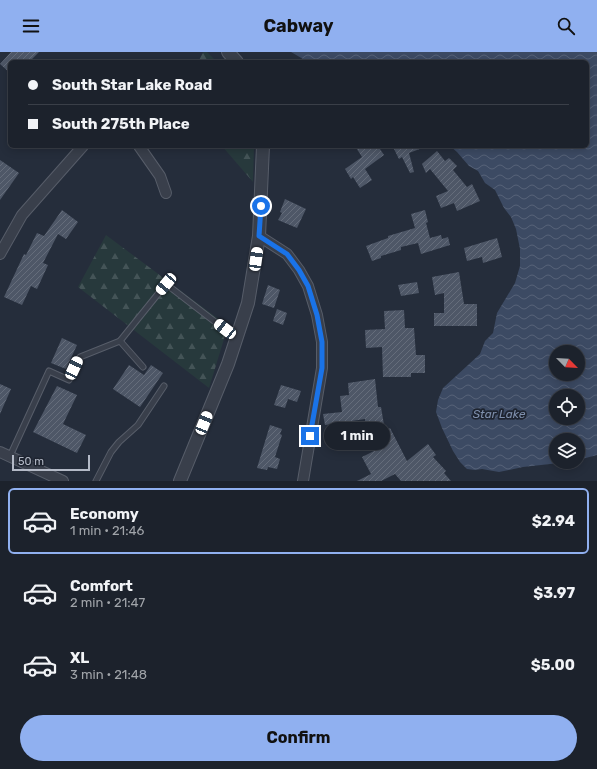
<!DOCTYPE html>
<meta charset="utf-8">
<style>
body{margin:0;font-family:Rubik,sans-serif;background:#252a34;color:#f1f3f6;height:100vh;display:flex;flex-direction:column;font-size:15px;white-space:nowrap}
*{box-sizing:border-box;margin:0}
p{font-size:13px;color:#a0a4a9}
.icon{flex:none;width:22px;height:22px;fill:none;stroke:currentColor;stroke-width:2;stroke-linecap:round;stroke-linejoin:round}
.map{position:relative;height:429px;overflow:hidden}
.details{display:flex;flex-direction:column;background:#1c222c;flex:1}
.details>*{flex:none}
.hud{position:absolute;left:8px;top:8px;width:581px;height:88px;border-radius:6px;box-shadow:0 2px 10px #0003,0 0 0 1px #3a3f48;display:grid;align-content:center;height:88px;padding:0 20px;background:#1c222c}
.needle{width:26px;rotate:114deg}
.buttons{position:absolute;left:549px;top:293px;display:grid;gap:8px}
.buttons a{display:grid;place-items:center;width:36px;height:36px;border-radius:50%;background:#1c222c;box-shadow:0 2px 10px #0003,0 0 0 1px #3a3f48;font-size:20px}
.scale{position:absolute;left:12px;bottom:10px;width:78px;box-sizing:border-box;padding-left:4px;border:2px solid #b4bac7;border-top:0;font-size:11px;line-height:14px;white-space:nowrap;color:#b4bac7;-webkit-text-stroke:3px #1e2430;paint-order:stroke}
.end{position:absolute;width:18px;height:18px;margin:-9px;border:5px solid #1a73e8;background:#fff;box-shadow:0 0 0 2px #fff}
.from{border-radius:50%}
.bubble{position:absolute;height:28px;border-radius:14px;background:#1c222c;box-shadow:0 2px 10px #0003,0 0 0 1px #3a3f48;font-size:13px;font-weight:700;line-height:28px;text-align:center}
.car{position:absolute;width:12px;height:24px;margin:-12px -6px;border-radius:5px;box-shadow:0 0 3px 1px #0007;background:linear-gradient(#fff 24%,#345 0 40%,#fff 0 76%,#345 0 86%,#fff 0)}
.hud b{display:flex;align-items:center;gap:14px;height:38px;font-size:15px}
.hud b+b{border-top:1px solid #3a3f48}
.hud i{width:10px;height:10px;background:#f1f3f6}
ul{padding:7px 0 0;list-style:none}
li{display:flex;align-items:center;gap:12px;height:66px;margin:0 8px 6px;padding:0 12px;border:2px solid transparent;border-radius:6px}
li div{flex:1}
li b{display:block;font-size:15px}
li em{font-style:normal;font-weight:700}
li.current{border-color:#90b0f0}
li>.icon{width:36px;height:36px;stroke-width:1.5}
.action{display:flex;gap:8px;margin-top:auto;padding:8px 20px}
.action a{flex:1;height:46px;border-radius:24px;background:#90b0f0;color:#111;font-size:16px;font-weight:700;line-height:46px;text-align:center}
header{display:flex;justify-content:space-between;align-items:center;height:52px;padding:0 20px;background:#90b0f0;color:#111;font-size:18px;font-weight:700}
.map>svg:first-child{display:block}
</style>
<header><svg class="icon" aria-label="menu" viewBox="0 0 24 24"><path d="M4 6h16M4 12h16M4 18h16"/></svg>Cabway<svg class="icon" aria-label="search" viewBox="0 0 24 24"><circle cx="10" cy="10" r="6"/><path d="M15 15l6 6"/></svg></header>
<div class="map">
<svg width="597" height="429" viewBox="0 0 597 429">
<defs>
<pattern id="forest-firs" width="22" height="20" patternUnits="userSpaceOnUse"><rect width="22" height="20" fill="#27393c"/><path d="M5 1l3.5 6h-7zM16 11l3.5 6h-7z" fill="#445457"/></pattern>
<pattern id="water-waves" width="16" height="10" patternUnits="userSpaceOnUse"><rect width="16" height="10" fill="#3c4a63"/><path d="M0 5q4-4 8 0t8 0" fill="none" stroke="#566278"/></pattern>
<pattern id="building-hatch" width="6" height="6" patternUnits="userSpaceOnUse"><rect width="6" height="6" fill="#4e5767"/><path d="M-1 1l2-2M0 6l6-6M5 7l2-2" fill="none" stroke="#656d7b"/></pattern>
</defs>
<rect width="100%" height="100%" fill="#252d3b"/>
<g fill="url(#forest-firs)">
<polygon points="203,0 207,0 217,10 198,10"/>
<polygon points="222,94 254,94 253,130"/>
<polygon points="106,183 228,274 209,336 78,235"/>
</g>
<path fill="url(#water-waves)" fill-rule="evenodd" d="M291,0H597V403L578,408V388H556V410H568L523,415L499,420L482,417L475,418L467,417L460,410L453,399L442,376L436,360L438,348L443,336L480,302L485,289L493,281L497,261L515,231L520,214V197L516,177L511,165L504,156L495,138L485,131L478,119L469,114L457,100L450,94H587V10H323L303,7ZM556,300H578V322H556ZM556,344H578V366H556Z"/>
<g fill="url(#building-hatch)">
<polygon points="11,0 39,0 29,10 10,10 10,21 0,12"/>
<polygon points="355,94 378,94 384,103 365,117 372,128 360,136 353,125 351,127 345,117 362,105"/>
<polygon points="400,94 425,94 425,95 409,101 414,120 410,121 402,105 399,107 394,97"/>
<polygon points="437,99 445,109 449,106 457,114 453,118 467,135 472,132 480,149 457,159 454,151 441,156 436,144 448,139 430,117 426,121 422,112"/>
<polygon points="0,108 19,121 0,148"/>
<polygon points="285,147 306,157 297,176 278,168 282,161 280,160"/>
<polygon points="62,158 78,170 66,187 58,182 43,211 48,213 37,237 31,234 22,253 4,245 24,202 26,203 37,181 44,184"/>
<polygon points="425,158 428,170 426,171 430,186 441,183 442,187 448,185 450,193 421,202 418,191 401,195 401,198 381,204 381,206 372,209 366,194 388,186 388,184 415,176 411,162"/>
<polygon points="497,186 502,205 483,211 482,205 467,209 464,196"/>
<polygon points="459,220 464,252 477,252 477,274 434,274 434,261 444,261 444,241 435,243 432,225"/>
<polygon points="417,230 419,241 401,244 398,233"/>
<polygon points="268,233 280,238 274,256 262,252"/>
<polygon points="277,257 287,261 283,273 273,269"/>
<polygon points="404,258 405,276 414,276 416,303 425,303 425,321 411,321 411,325 383,325 382,295 366,296 365,278 385,277 384,259"/>
<polygon points="62,286 77,293 66,317 51,311"/>
<polygon points="129,313 144,323 151,313 163,321 140,355 113,337"/>
<polygon points="375,327 378,355 381,355 385,379 390,376 407,409 428,392 436,403 433,405 446,419 444,421 451,429 401,429 395,422 381,429 357,429 371,422 362,405 382,395 372,377 371,371 365,372 365,367 325,373 323,362 342,360 340,344 349,343 348,331"/>
<polygon points="0,332 11,337 0,362"/>
<polygon points="281,333 301,339 297,350 288,347 285,356 274,353"/>
<polygon points="57,334 77,343 63,372 86,383 77,401 33,380"/>
<polygon points="270,373 282,377 280,382 282,383 275,405 280,407 277,417 268,415 267,418 257,416"/>
</g>
<g fill="none" stroke-linecap="round" stroke-linejoin="round">
<g stroke="#575d69" stroke-width="7">
<g id="service">
<polyline points="120,289 143,315"/>
<polyline points="10,404 49,319 69,328 80,305 120,289 166,232 236,286"/>
<polyline points="96,429 111,400 119,390 138,373 164,334"/>
</g>
</g>
<g stroke="#575d69" stroke-width="12">
<g id="minor">
<polyline points="139,94 160,124 166,141"/>
<polyline points="259,184 287,202 299,218 308,234 317,263 322,290 322,316 303,429"/>
<polyline points="0,202 22,163 83,94"/>
<polyline points="0,400 63,429"/>
</g>
</g>
<g stroke="#575d69" stroke-width="14">
<g id="tertiary">
<polyline points="228,0 237,10"/>
<polyline points="180,429 228,312 248,251 259,184 263,94"/>
</g>
</g>
<use href="#service" stroke="#393f4b" stroke-width="5"/>
<use href="#minor" stroke="#393f4b" stroke-width="10"/>
<use href="#tertiary" stroke="#393f4b" stroke-width="12"/>
</g>
<g fill="none" stroke-linecap="round" stroke-linejoin="round">
<polyline stroke="#1a73e8" stroke-width="5" points="261,154 259,184 287,202 299,218 308,234 317,263 322,290 322,316 310,384"/>
</g>
<g text-anchor="middle" dominant-baseline="central" stroke-width="3.5" stroke-linejoin="round" paint-order="stroke">
<g font-size="12" font-style="italic" fill="#7e8fac" stroke="#1e2430">
<text x="499" y="362">Star Lake</text>
</g>
</g>
</svg>
<div class="buttons">
<a><svg class="needle" viewBox="-14 -14 28 28"><path d="M0-13l5 13h-10z" fill="#e53935"/><path d="M0 13l5-13h-10z" fill="#a0a4a9"/></svg></a>
<a><svg class="icon" aria-label="locate" viewBox="0 0 24 24"><circle cx="12" cy="12" r="6"/><path d="M12 2v4M12 18v4M2 12h4M18 12h4"/></svg></a>
<a><svg class="icon" aria-label="layers" viewBox="0 0 24 24"><path d="M12 4l9 5-9 5-9-5zM3 14l9 5 9-5"/></svg></a>
</div>
<div class="scale">50 m</div>
<i class="end from" style="left:261px;top:154px"></i>
<i class="end" style="left:310px;top:384px"></i>
<div class="bubble" style="left:324px;top:370px;width:66px">1 min</div>
<i class="car" style="left:256px;top:207px;rotate:8deg"></i>
<i class="car" style="left:166px;top:232px;rotate:220deg"></i>
<i class="car" style="left:225px;top:277px;rotate:308deg"></i>
<i class="car" style="left:74px;top:316px;rotate:25deg"></i>
<i class="car" style="left:204px;top:371px;rotate:22deg"></i>
<div class="hud">
<b><i class="from"></i>South Star Lake Road</b>
<b><i></i>South 275th Place</b>
</div>
</div>
<section class="details">
<ul>
<li class="current"><svg class="icon" aria-label="car" viewBox="0 0 24 24"><path d="M5 17H2v-5l4-1 3-4h7l3 4 3 1v5h-3M9 17h6M6 11h13"/><circle cx="7" cy="17" r="2"/><circle cx="17" cy="17" r="2"/></svg><div><b>Economy</b><p>1 min · 21:46</p></div><em>$2.94</em></li>
<li><svg class="icon" aria-label="car" viewBox="0 0 24 24"><path d="M5 17H2v-5l4-1 3-4h7l3 4 3 1v5h-3M9 17h6M6 11h13"/><circle cx="7" cy="17" r="2"/><circle cx="17" cy="17" r="2"/></svg><div><b>Comfort</b><p>2 min · 21:47</p></div><em>$3.97</em></li>
<li><svg class="icon" aria-label="car" viewBox="0 0 24 24"><path d="M5 17H2v-5l4-1 3-4h7l3 4 3 1v5h-3M9 17h6M6 11h13"/><circle cx="7" cy="17" r="2"/><circle cx="17" cy="17" r="2"/></svg><div><b>XL</b><p>3 min · 21:48</p></div><em>$5.00</em></li>
</ul>
<div class="action"><a>Confirm</a></div>
</section>
